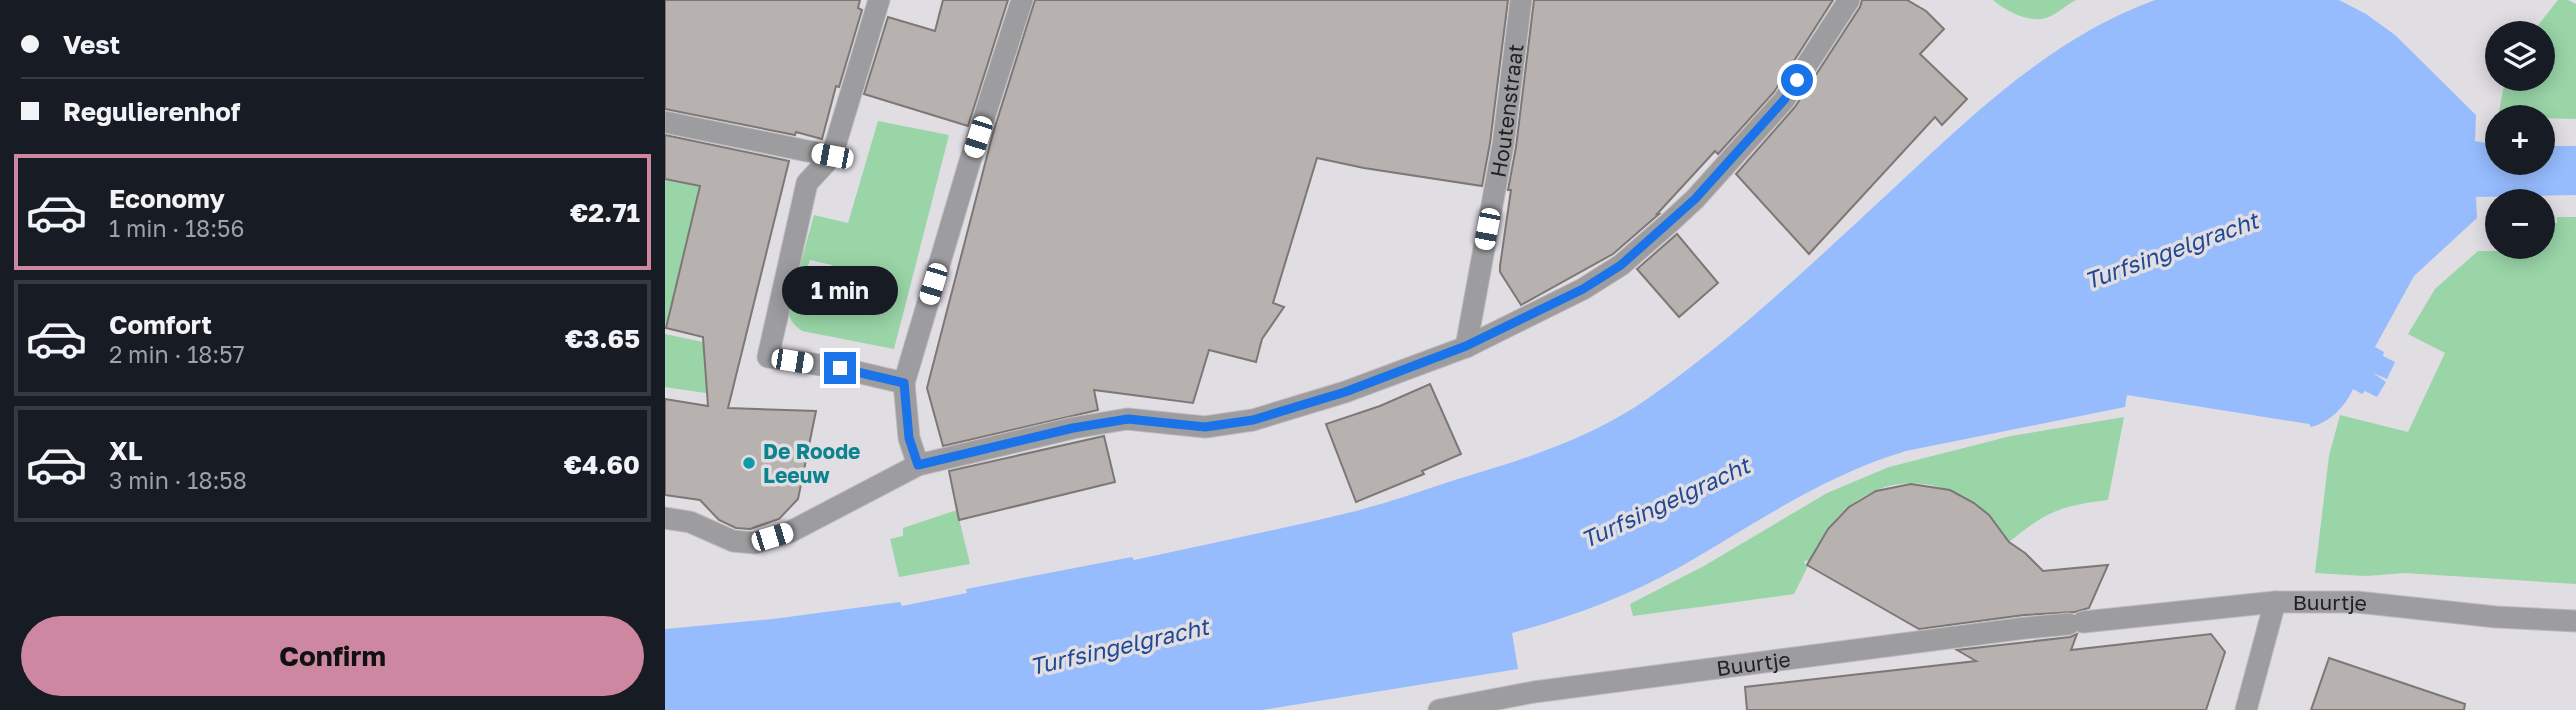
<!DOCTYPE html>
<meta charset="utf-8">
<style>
body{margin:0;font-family:"Golos Text",sans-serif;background:#20242c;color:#f1f3f6;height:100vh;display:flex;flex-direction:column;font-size:26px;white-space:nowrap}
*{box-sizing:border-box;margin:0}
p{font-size:23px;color:#9ea1a6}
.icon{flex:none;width:38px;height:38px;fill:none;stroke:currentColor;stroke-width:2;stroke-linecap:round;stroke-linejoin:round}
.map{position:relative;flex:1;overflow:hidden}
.drawer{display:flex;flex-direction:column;background:#171b24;width:665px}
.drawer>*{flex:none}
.hud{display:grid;align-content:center;height:154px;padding:0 21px;background:#171b24}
.fabs{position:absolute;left:1820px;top:21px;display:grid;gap:14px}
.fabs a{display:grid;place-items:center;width:70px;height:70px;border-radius:50%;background:#171b24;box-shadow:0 4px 18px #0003;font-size:35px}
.end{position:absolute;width:32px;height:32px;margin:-16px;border:9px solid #1a73e8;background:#fff;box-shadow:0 0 0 4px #fff}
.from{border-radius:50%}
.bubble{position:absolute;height:49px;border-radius:24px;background:#171b24;box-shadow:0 4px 18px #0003;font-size:23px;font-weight:700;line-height:49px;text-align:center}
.car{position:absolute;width:21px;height:42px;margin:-21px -10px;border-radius:9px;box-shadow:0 0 5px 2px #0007;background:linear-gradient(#fff 24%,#345 0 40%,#fff 0 76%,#345 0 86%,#fff 0)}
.hud b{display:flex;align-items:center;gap:24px;height:66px;font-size:26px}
.hud b+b{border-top:2px solid #363941}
.hud i{width:18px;height:18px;background:#f1f3f6}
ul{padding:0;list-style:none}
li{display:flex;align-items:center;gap:21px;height:116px;margin:0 14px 10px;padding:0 7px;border:4px solid #363941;border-radius:0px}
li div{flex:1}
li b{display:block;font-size:26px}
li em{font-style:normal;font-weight:700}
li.on{border-color:#cd87a1}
li>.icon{width:63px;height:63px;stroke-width:1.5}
.cta{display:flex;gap:14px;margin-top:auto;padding:14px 21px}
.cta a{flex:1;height:80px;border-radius:42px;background:#cd87a1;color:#111;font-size:28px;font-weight:700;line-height:80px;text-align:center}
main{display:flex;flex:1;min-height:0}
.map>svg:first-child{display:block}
</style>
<main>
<section class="drawer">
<div class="hud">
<b><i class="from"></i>Vest</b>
<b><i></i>Regulierenhof</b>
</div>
<ul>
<li class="on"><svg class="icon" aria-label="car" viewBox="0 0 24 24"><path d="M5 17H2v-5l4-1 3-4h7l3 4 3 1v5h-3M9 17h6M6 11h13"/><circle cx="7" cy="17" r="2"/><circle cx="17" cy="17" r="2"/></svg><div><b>Economy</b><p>1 min · 18:56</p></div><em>€2.71</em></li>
<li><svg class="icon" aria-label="car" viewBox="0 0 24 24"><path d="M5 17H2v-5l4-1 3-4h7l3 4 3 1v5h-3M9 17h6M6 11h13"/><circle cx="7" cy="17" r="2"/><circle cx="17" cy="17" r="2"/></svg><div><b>Comfort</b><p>2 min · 18:57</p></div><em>€3.65</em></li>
<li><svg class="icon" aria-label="car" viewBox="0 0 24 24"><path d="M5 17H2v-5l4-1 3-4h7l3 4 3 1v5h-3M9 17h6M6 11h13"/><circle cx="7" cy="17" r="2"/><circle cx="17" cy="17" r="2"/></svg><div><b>XL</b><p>3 min · 18:58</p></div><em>€4.60</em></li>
</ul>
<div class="cta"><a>Confirm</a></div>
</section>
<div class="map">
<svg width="1911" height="710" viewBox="0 0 1911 710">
<rect width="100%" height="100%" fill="#e0dde3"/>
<g fill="#99d5a7">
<path d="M1328,0H1411C1401,5 1391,15 1381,18C1363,23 1341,11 1328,0Z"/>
<polygon points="1893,0 1903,0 1911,4 1911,119 1833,117 1840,79 1878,79 1878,33 1867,33"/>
<path d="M213,121L284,135L229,349L137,331C116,317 125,303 130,283L160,291L167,265L145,260L140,275L133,273L149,215L183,223Z"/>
<polygon points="0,179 35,187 1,328 0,328"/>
<polygon points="1892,217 1911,217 1911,584 1740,573 1701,576 1650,573 1664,456 1675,415 1743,432 1780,353 1743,334 1770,289 1813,251 1858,251 1858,247 1878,247 1878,223 1892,223"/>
<polygon points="0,334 76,350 67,397 0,387"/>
<path d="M1459,417L1443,500C1395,506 1382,511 1344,542C1307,482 1232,461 1178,512C1163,526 1154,545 1144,562L1141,560L1139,563L1143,566L1129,594L968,616L965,604L1039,566L1162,493L1224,467L1346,436Z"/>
<polygon points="292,510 305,564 234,577 225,539 238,536 238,528"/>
</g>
<path fill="#96bcfe" d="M1490,0H1674L1701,14L1730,35L1811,115L1810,141L1832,145V163H1878V146H1911V195L1811,197L1812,218L1749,276L1710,347L1719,352L1718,356L1730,362L1722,379L1708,373L1721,382L1712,397L1700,391L1697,394L1688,389C1680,407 1665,422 1646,427L1644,424L1462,395L1460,407L1241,451C1157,476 1090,524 1015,567C961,597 906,617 847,633L853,669L597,710H0V629L108,619L235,602L237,606L302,593L301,589L467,557L469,560C543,544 617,529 691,511C725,502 759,490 793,479C860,459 927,438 985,397C1073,335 1152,259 1230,187C1308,114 1388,37 1490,0Z"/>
<g fill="#b7b1af" stroke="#7d7775" stroke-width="2">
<polygon points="0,0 195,0 193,8 197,10 174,87 171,86 157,139 131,132 130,135 0,109"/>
<polygon points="278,0 343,0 303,126 199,94 223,17 270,31"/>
<polygon points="370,0 843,0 825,143 817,186 699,168 652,158 608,303 619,307 597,339 591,362 544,350 528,403 429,390 433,410 278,446 262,388 328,133"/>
<polygon points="869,0 1168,0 1109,92 1053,154 1050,151 992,214 994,214 948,254 856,305 835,272 835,266 846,190 843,190 851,147"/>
<polygon points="1197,0 1242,0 1261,11 1279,29 1255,54 1302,99 1277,125 1270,117 1144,254 1071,174 1130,107 1195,7"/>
<polygon points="0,135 124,161 63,408 151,411 133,499 114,519 85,529 71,528 54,520 35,500 0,495 0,399 43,406 38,337 1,328 35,186 0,179"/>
<polygon points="1012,234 1053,283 1014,317 972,269"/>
<polygon points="765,384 796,454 757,471 759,474 691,502 661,424 715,406"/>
<polygon points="439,436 450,482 294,520 284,471"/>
<polygon points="1246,484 1285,490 1309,503 1324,515 1344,542 1360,553 1378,571 1443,565 1424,608 1410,612 1359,615 1254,629 1142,565 1163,529 1184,507 1211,491"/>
<polygon points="1412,634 1406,650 1546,634 1560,652 1541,710 1082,710 1080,687 1311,661 1292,650 1405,637"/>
<polygon points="1664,658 1800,704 1799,710 1646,710"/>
</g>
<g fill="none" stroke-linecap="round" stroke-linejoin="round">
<g stroke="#bdbbc0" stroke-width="23">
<polyline id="lane" points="1581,710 1610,602"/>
</g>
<g stroke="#bdbbc0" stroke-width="23">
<g id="street">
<polyline points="214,0 167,156 142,183 103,357 175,368 239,383"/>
<polyline points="0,122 167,156"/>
<path id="s1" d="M801,347L838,145L856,0"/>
<polyline points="253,465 244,438 239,383 305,161 357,0"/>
<polyline points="0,518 25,522 68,541 90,543 125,532 253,465 408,428 462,419 540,427 588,420 680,392 801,347 918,289 956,265 1003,224 1030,199 1119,100 1184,0"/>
<path id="s2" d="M1418,622L1610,602H1692L1831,617L1911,621"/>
<path id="s3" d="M774,710L869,692L1360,628L1404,624"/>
</g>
</g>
<use href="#lane" stroke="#9d9c9e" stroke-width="21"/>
<use href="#street" stroke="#9d9c9e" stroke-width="21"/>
</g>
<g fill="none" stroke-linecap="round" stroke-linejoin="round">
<polyline stroke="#1a73e8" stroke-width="9" points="175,368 239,383 244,438 253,465 408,428 463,419 540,427 588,420 680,392 801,346 918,289 956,265 1030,199 1119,100 1132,80"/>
</g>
<circle fill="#0f9aa8" stroke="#e0dde3" stroke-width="2.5" cx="84" cy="463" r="7"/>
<g text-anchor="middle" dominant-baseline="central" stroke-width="7" stroke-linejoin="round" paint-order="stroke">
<g font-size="21" fill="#201f21" stroke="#e0dde3">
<text stroke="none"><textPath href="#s1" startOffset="240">Houtenstraat</textPath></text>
<text stroke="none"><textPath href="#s2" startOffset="248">Buurtje</textPath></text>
<text stroke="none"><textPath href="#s3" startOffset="318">Buurtje</textPath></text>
</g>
<g font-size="21" font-weight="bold" fill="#0d838f" stroke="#e0dde3" text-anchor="start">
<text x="98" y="451">De Roode<tspan x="98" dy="24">Leeuw</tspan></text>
</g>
<g font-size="23" font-style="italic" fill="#204995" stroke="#e0dde3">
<text transform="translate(1506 250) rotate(-20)">Turfsingelgracht</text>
<text transform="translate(1000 502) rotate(-25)">Turfsingelgracht</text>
<text transform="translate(454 646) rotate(-13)">Turfsingelgracht</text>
</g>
</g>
</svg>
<div class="fabs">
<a><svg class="icon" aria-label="layers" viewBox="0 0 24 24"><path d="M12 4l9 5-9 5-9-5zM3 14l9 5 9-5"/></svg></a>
<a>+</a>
<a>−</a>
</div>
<i class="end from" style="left:1132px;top:80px"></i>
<i class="end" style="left:175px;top:368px"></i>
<div class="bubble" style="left:117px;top:266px;width:116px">1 min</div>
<i class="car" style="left:313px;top:137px;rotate:198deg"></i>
<i class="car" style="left:167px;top:156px;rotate:281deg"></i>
<i class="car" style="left:822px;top:229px;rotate:191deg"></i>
<i class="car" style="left:268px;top:284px;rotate:197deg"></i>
<i class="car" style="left:127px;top:361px;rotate:99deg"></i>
<i class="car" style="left:107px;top:537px;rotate:73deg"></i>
</div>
</main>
